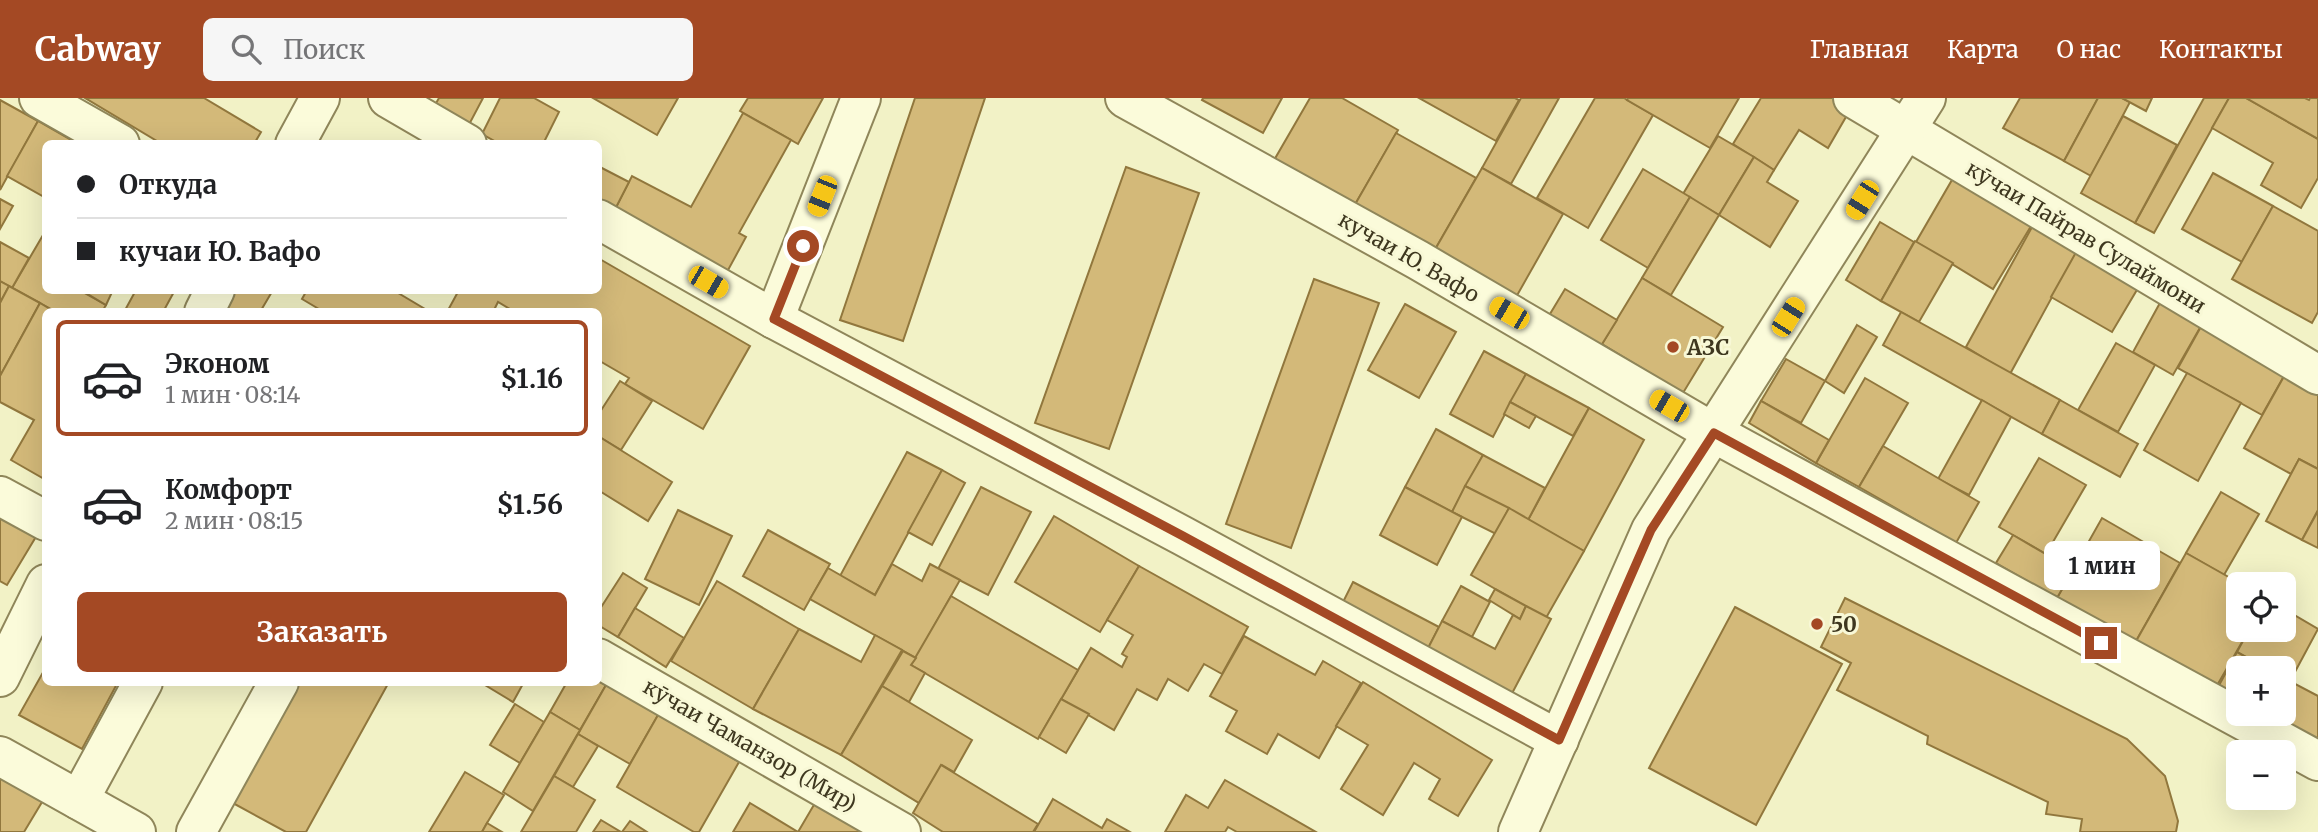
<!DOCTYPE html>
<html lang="ru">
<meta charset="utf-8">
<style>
body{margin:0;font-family:Merriweather,serif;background:#f6f6f6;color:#202124;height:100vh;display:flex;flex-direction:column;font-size:26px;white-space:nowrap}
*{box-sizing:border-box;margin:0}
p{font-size:23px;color:#757577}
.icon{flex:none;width:38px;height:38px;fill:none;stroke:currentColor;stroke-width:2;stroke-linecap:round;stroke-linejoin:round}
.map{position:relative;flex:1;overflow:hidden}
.panel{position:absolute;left:42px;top:210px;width:560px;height:378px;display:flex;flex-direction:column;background:#fff;border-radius:10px;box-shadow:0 7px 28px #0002}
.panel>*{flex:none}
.hud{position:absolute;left:42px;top:42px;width:560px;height:154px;border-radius:10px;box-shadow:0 7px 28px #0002;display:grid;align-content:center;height:154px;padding:0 35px;background:#fff}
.buttons{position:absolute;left:2226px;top:474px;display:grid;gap:14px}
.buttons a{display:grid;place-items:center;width:70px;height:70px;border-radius:10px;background:#fff;box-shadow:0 7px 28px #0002;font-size:35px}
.end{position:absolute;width:32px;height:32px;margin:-16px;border:9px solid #a44924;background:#fff;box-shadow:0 0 0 4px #fff}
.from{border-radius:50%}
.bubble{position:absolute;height:49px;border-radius:10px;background:#fff;box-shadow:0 7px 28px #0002;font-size:23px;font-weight:700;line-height:49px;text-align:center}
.car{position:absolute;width:21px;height:42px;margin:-21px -10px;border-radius:9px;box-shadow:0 0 5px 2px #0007;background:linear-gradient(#f5c518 24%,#345 0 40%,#f5c518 0 76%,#345 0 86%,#f5c518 0)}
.hud b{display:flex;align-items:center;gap:24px;height:66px;font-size:26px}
.hud b+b{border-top:2px solid #e0e0e0}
.hud i{width:18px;height:18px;background:#202124}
ul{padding:12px 0 0;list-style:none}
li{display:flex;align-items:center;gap:21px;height:116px;margin:0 14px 10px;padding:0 21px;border:4px solid transparent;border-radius:10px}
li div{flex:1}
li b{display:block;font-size:26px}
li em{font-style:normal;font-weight:700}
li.selected{border-color:#a44924}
li>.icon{width:63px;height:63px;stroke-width:1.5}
.button{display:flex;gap:14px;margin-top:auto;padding:14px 35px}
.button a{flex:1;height:80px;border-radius:10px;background:#a44924;color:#fff;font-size:28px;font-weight:700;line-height:80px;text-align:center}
header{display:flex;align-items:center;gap:42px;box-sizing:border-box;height:98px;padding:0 35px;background:#a44924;color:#fff}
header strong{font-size:33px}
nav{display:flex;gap:38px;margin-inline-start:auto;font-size:24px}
.search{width:490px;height:63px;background:#f6f6f6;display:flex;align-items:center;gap:18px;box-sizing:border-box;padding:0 24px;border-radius:10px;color:#757577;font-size:26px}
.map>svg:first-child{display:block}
</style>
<header>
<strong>Cabway</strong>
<div class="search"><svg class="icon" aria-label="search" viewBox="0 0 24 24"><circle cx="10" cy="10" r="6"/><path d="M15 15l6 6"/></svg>Поиск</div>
<nav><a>Главная</a><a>Карта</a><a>О нас</a><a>Контакты</a></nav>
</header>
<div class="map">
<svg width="2318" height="734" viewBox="0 0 2318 734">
<rect width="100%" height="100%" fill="#f2f2c6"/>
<g fill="#d3b979" stroke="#91773d" stroke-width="2">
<polygon points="85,0 204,0 261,34 254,46 162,46"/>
<polygon points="439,0 483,0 463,38 428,19"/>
<polygon points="500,0 534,0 559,14 543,46 500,46 482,36"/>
<polygon points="593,0 678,0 657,37"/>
<polygon points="748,0 823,0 798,46 740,13"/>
<polygon points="915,0 985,0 903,243 840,222"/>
<polygon points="1203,0 1282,0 1263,35 1202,2"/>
<polygon points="1310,0 1342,0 1398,32 1353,110 1273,64"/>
<polygon points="1419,0 1515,0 1519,2 1496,43"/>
<polygon points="1521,0 1559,0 1511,86 1482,70"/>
<polygon points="1595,0 1624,0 1653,17 1588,130 1537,100"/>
<polygon points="1628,0 1739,0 1710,50 1627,2"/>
<polygon points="1761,0 1846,0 1854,5 1828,50 1799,32 1774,72 1733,46"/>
<polygon points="2020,0 2098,0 2064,63 2003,30"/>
<polygon points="2098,0 2122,0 2130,4 2091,78 2064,63"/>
<polygon points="2122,0 2152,0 2146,13"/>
<polygon points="2204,0 2229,0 2154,135 2135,125"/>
<polygon points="2229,0 2246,0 2318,41 2318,80 2301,110 2261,87 2273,65 2212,30"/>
<polygon points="2246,0 2305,0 2309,2 2310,0 2318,0 2318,41"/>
<polygon points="0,2 38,23 0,92"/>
<polygon points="743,15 791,42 739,135 746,139 721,185 609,123 632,78 691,109"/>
<polygon points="2123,18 2177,47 2135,125 2081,95"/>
<polygon points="38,23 78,46 46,46 46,100 7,78"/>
<polygon points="1396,35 1476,80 1433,155 1353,110"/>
<polygon points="1718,38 1754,59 1719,117 1683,96"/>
<polygon points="1754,59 1774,72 1767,84 1798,103 1770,149 1719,117"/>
<polygon points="1963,63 2042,110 1993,191 1916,144"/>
<polygon points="598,68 629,84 609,123 598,118"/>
<polygon points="1126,69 1199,95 1109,351 1035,325"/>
<polygon points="1482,70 1563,116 1515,201 1433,155"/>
<polygon points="1643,71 1690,99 1648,170 1601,142"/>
<polygon points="2213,75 2273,108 2242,164 2182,131"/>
<polygon points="1690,99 1719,117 1671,197 1642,180"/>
<polygon points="0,101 13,108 0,131"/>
<polygon points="2273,108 2318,133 2318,214 2312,225 2232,181"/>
<polygon points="2042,111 2087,135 2010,276 1966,249"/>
<polygon points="1880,124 1914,144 1881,203 1846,182"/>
<polygon points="46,132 46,192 79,192 106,207 102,214 56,214 12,190"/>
<polygon points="1915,143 1953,165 1919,224 1881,203"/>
<polygon points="0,144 29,160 12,190 0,183"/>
<polygon points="2079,149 2141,185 2112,234 2051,199"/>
<polygon points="598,160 750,248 703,331 625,286 629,280 598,262 598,214 515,214 498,204 493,214 447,214 459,192 598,192"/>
<polygon points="1642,180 1723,229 1683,295 1602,246"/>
<polygon points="1314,181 1379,205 1291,450 1226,426"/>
<polygon points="0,183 9,188 0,205"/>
<polygon points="2172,183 2213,207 2173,277 2133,254"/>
<polygon points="9,188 40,205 0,278 0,205"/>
<polygon points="1565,191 1617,222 1599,251 1547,221"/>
<polygon points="81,192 113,192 106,207"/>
<polygon points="136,192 175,192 163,214 124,214"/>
<polygon points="233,192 273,192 260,214 221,214"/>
<polygon points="307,192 393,192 430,214 324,214 302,201"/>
<polygon points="40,205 55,214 46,214 46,382 11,362 34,322 0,304 0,278"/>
<polygon points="1405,206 1456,234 1419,300 1368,272"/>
<polygon points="2213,207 2297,255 2262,317 2178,270"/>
<polygon points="1901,214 2060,302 2042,336 1883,247"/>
<polygon points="1857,227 1877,239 1844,295 1825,283"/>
<polygon points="2116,245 2155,267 2118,334 2078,312"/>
<polygon points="1484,253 1526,276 1493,339 1450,316"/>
<polygon points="2297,255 2318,266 2318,371 2299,361 2291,376 2244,350"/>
<polygon points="1786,261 1825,283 1801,325 1761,303"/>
<polygon points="2187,275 2241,305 2198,383 2144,352"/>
<polygon points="1526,276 1589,310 1573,338 1510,304"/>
<polygon points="1865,280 1908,305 1859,389 1816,365"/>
<polygon points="620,283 652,303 621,352 598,338 598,317"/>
<polygon points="1982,302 2011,319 1969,397 1938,381"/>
<polygon points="2060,302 2138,346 2120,379 2042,336"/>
<polygon points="1761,303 1829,342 1816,365 1749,325"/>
<polygon points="1510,304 1536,318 1529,330 1504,316"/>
<polygon points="1589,310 1644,342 1584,453 1528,422"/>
<polygon points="1436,331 1483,357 1452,414 1405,389"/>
<polygon points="598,338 672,384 648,423 598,392"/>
<polygon points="1883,348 1979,404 1956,445 1859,389"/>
<polygon points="907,354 942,372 875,497 840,478"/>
<polygon points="1483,357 1545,390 1528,422 1465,388"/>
<polygon points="2039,360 2086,387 2046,456 1999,429"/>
<polygon points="2299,361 2318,371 2318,412 2302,442 2266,423"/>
<polygon points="942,372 965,385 932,447 908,434"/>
<polygon points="1465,388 1509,410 1496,436 1452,414"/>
<polygon points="981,389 1031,414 988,497 938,471"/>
<polygon points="1405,389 1462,419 1437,467 1380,437"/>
<polygon points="2221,394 2259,416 2224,477 2186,455"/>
<polygon points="0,408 40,432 7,487 0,483"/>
<polygon points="1509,410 1584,453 1546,520 1471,477"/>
<polygon points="678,412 732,438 699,507 645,481"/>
<polygon points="2318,413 2318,450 2302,442"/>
<polygon points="1054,418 1139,468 1100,534 1015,484"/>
<polygon points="2102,420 2180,465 2135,545 2057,500"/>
<polygon points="768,432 830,466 804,512 743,478"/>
<polygon points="2013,437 2073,472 2057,500 1996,465"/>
<polygon points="2186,455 2241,486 2238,486 2238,532 2249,532 2215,591 2135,545"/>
<polygon points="892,466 922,483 930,466 960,482 916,560 810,501 828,470 875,497"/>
<polygon points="1139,468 1248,529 1222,576 1204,566 1188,593 1168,581 1157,602 1137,591 1114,632 1061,601 1091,550 1122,569 1127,559 1122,556 1133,537 1107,522"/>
<polygon points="623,475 647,490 618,539 598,527 598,514"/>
<polygon points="717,483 799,531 753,611 671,563"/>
<polygon points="1353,484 1439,529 1423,560 1337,516"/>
<polygon points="1461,488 1490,504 1472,539 1442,523"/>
<polygon points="1495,491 1526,508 1520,521 1489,502"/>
<polygon points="951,498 1078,572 1038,641 911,567"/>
<polygon points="1845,500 2127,641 2165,678 2178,723 2176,734 2080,734 2082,721 2046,716 2048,704 1927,646 1928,638 1837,592 1851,565 1821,549"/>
<polygon points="1526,508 1551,521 1507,605 1423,560 1442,523 1495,551 1513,517 1520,521"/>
<polygon points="1735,509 1842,566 1756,727 1649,670"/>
<polygon points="635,510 684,540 666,569 618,539"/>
<polygon points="2284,511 2318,531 2289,585 2284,582 2284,570 2265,570 2237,554 2249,532 2284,532"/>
<polygon points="799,531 861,564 875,537 902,552 841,657 753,611"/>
<polygon points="1244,538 1315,577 1323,563 1361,585 1319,660 1278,636 1267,656 1226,633 1237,613 1210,598"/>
<polygon points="903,553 916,560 911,567 925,575 909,604 882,588"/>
<polygon points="2237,554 2266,570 2238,570 2238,603 2217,591"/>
<polygon points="46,569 46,584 118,584 82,651 19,617"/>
<polygon points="2284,580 2318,598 2318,646 2263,616 2284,616"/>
<polygon points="598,583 606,587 580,632 550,614 567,584"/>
<polygon points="297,584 389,584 306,734 286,734 231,704"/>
<polygon points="480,584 524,584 513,604"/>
<polygon points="1363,584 1492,662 1458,718 1429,701 1440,681 1414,665 1383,717 1341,691 1368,647 1336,628"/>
<polygon points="606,587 658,617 630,666 578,636"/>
<polygon points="882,588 972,642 954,674 942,667 919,705 841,657"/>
<polygon points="1061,601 1089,616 1066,655 1039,639"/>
<polygon points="515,606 544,624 520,665 490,647"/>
<polygon points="550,614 580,632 533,713 503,694"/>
<polygon points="658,617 739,664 699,734 694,734 617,689"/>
<polygon points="578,636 598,648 573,689 554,678"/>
<polygon points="941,667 1038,726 1033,734 943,734 913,715"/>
<polygon points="465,674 504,697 487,725 482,734 429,734"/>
<polygon points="554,678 595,702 576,734 521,734"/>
<polygon points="0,679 42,704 24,734 0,734"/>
<polygon points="1225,682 1316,734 1237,734 1228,729 1225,734 1165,734 1186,697 1208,710"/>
<polygon points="1053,701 1102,730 1107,721 1130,734 1034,734"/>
<polygon points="750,705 798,734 733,734"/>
<polygon points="815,705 866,734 798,734"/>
<polygon points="601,722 621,734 593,734"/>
<polygon points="630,723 647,734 622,734"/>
<polygon points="487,725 502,734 482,734"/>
</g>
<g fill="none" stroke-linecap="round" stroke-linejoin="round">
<g stroke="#8f865a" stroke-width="42">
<g id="minor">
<polyline points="39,0 120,46"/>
<polyline points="388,0 467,46"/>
<polyline points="1125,0 1418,162 1714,335 2318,663"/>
<polyline points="1853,0 2318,277"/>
<polyline points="295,46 320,0"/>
<polyline points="598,121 774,221 1183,438 1559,642"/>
<polyline points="204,214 215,192"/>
<polyline points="774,221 861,0"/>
<polyline points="0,398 46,423"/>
<polyline points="598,560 901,734"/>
<polyline points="0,579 46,486"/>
<polyline points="0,658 136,734"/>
<polyline points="79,702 143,584"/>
<polyline points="196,734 279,584"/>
<polyline points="1518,734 1651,432 1926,0"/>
</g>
</g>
<use href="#minor" stroke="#fbfbda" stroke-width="38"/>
</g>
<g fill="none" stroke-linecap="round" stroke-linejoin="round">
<polyline stroke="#a44924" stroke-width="9" points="803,148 774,221 1183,438 1559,642 1651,432 1714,335 2101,545"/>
</g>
<g fill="#a44924" stroke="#f8f8d6" stroke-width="2.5">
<circle cx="1673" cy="249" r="7"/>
<circle cx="1817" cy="526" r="7"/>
</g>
<g text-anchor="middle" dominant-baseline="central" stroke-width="6" stroke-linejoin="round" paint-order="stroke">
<g font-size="21" fill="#3e371f" stroke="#f8f8d6">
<text transform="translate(2086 139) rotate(31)">кӯчаи Пайрав Сулаймони</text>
<text transform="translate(1409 159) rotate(30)">кучаи Ю. Вафо</text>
<text transform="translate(750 647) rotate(30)">кӯчаи Чаманзор (Мир)</text>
</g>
<g font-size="21" font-weight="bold" fill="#3e371f" stroke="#f8f8d6" text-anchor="start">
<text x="1687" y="249">АЗС</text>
<text x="1831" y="526">50</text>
</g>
</g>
</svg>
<div class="buttons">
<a><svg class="icon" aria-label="locate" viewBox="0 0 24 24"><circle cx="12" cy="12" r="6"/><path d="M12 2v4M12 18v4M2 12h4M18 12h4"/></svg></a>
<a>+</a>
<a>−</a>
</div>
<i class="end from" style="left:803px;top:148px"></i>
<i class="end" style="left:2101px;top:545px"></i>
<div class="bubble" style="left:2044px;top:443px;width:116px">1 мин</div>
<i class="car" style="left:822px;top:98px;rotate:202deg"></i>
<i class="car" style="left:1862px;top:102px;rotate:212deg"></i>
<i class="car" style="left:708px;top:184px;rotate:120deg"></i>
<i class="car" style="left:1509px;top:215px;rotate:300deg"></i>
<i class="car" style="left:1788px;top:219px;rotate:32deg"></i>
<i class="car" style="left:1669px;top:308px;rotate:300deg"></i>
<div class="hud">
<b><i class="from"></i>Откуда</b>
<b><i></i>кучаи Ю. Вафо</b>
</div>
<section class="panel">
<ul>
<li class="selected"><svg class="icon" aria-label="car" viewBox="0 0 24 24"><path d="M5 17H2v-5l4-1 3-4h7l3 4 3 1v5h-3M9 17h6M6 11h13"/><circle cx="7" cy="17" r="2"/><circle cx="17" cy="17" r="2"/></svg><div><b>Эконом</b><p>1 мин · 08:14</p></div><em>$1.16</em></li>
<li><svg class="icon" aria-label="car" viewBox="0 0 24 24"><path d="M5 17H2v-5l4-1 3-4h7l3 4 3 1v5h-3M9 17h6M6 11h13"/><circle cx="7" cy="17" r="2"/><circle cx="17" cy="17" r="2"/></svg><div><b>Комфорт</b><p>2 мин · 08:15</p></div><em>$1.56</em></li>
</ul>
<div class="button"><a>Заказать</a></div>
</section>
</div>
